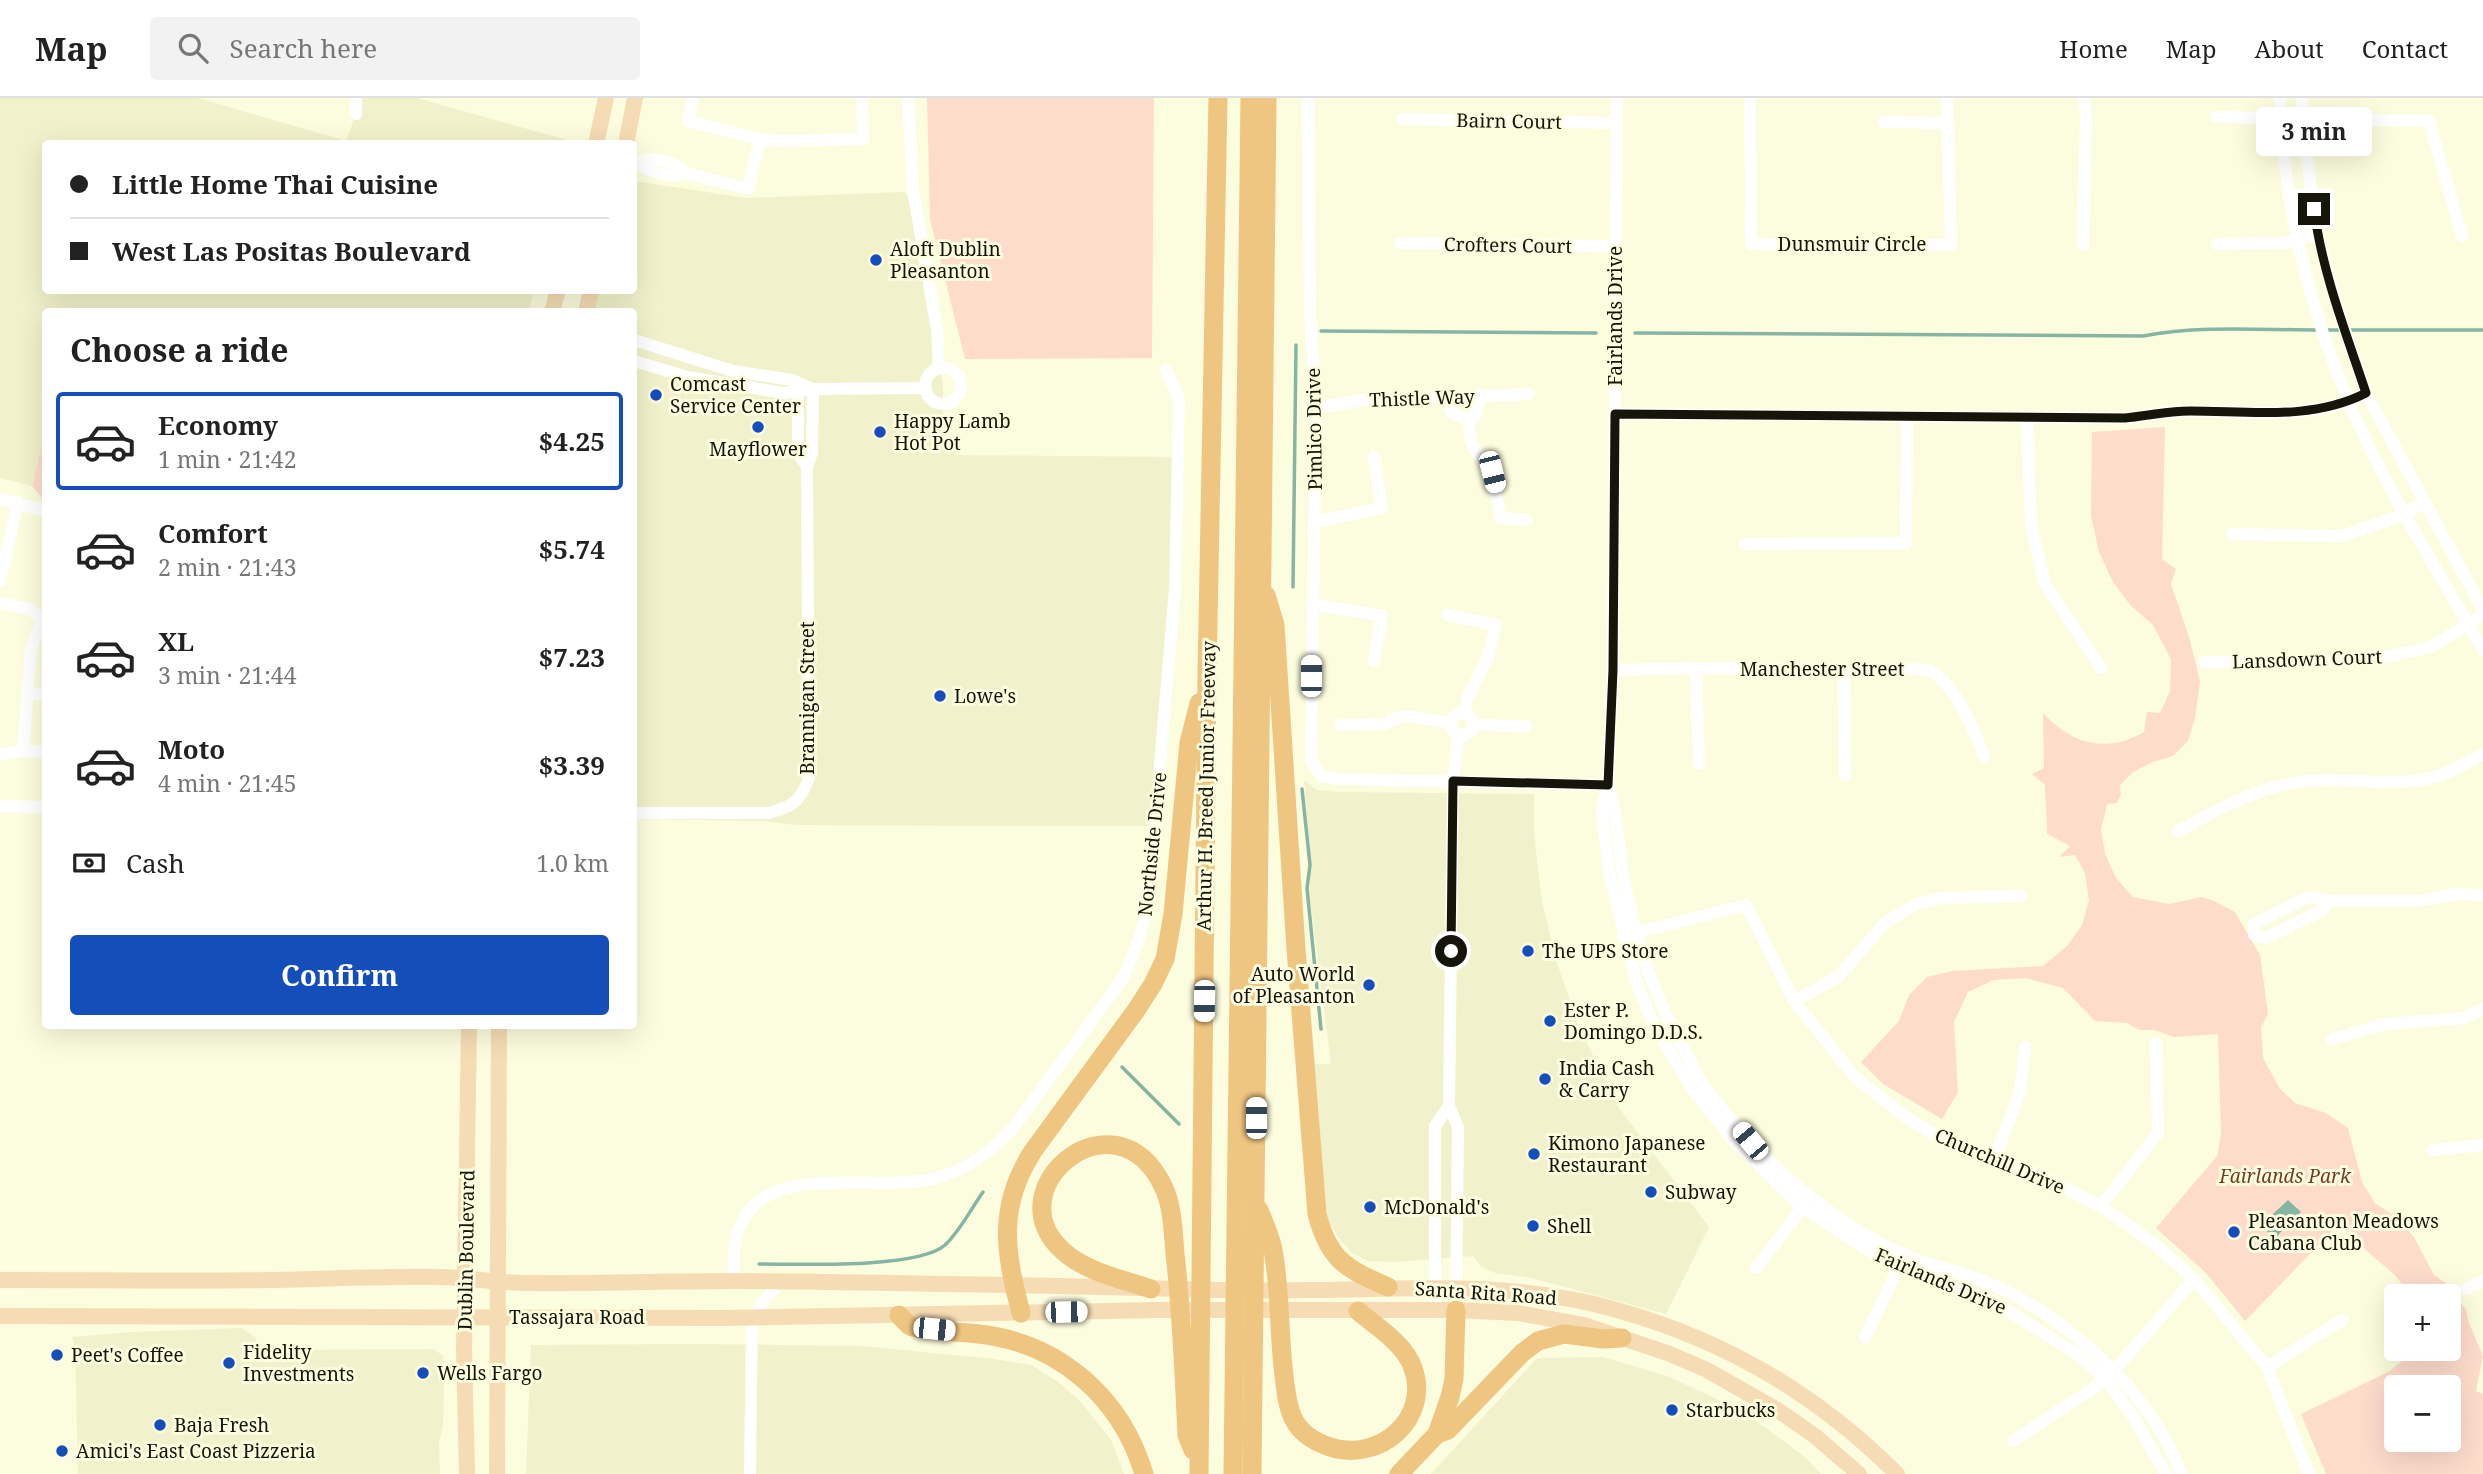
<!DOCTYPE html>
<meta charset="utf-8">
<style>
body{margin:0;font-family:"Noto Serif",serif;background:#f2f2f2;color:#222;height:100vh;display:flex;flex-direction:column;font-size:26px;white-space:nowrap}
*{box-sizing:border-box;margin:0}
p{font-size:23px;color:#767676}
.icon{flex:none;width:38px;height:38px;fill:none;stroke:currentColor;stroke-width:2;stroke-linecap:round;stroke-linejoin:round}
.map{position:relative;flex:1;overflow:hidden}
.side{position:absolute;left:42px;top:210px;width:595px;height:721px;display:flex;flex-direction:column;background:#fff;border-radius:7px;box-shadow:0 7px 28px #0002}
.side>*{flex:none}
.guide{position:absolute;left:42px;top:42px;width:595px;height:154px;border-radius:7px;box-shadow:0 7px 28px #0002;display:grid;align-content:center;height:154px;padding:0 28px;background:#fff}
.tools{position:absolute;left:2384px;top:1186px;display:grid;gap:14px}
.tools a{display:grid;place-items:center;width:77px;height:77px;border-radius:7px;background:#fff;box-shadow:0 7px 28px #0002;font-size:35px}
.end{position:absolute;width:32px;height:32px;margin:-16px;border:9px solid #15150a;background:#fff;box-shadow:0 0 0 4px #fff}
.from{border-radius:50%}
.bubble{position:absolute;height:49px;border-radius:7px;background:#fff;box-shadow:0 7px 28px #0002;font-size:23px;font-weight:700;line-height:49px;text-align:center}
.car{position:absolute;width:21px;height:42px;margin:-21px -10px;border-radius:9px;box-shadow:0 0 5px 2px #0007;background:linear-gradient(#fff 24%,#345 0 40%,#fff 0 76%,#345 0 86%,#fff 0)}
.guide b{display:flex;align-items:center;gap:24px;height:66px;font-size:26px}
.guide b+b{border-top:2px solid #e0e0e0}
.guide i{width:18px;height:18px;background:#222}
ul{padding:0;list-style:none}
li{display:flex;align-items:center;gap:21px;height:98px;margin:0 14px 10px;padding:0 14px;border:4px solid transparent;border-radius:7px}
li div{flex:1}
li b{display:block;font-size:26px}
li em{font-style:normal;font-weight:700}
li.on{border-color:#144eba}
li>.icon{width:63px;height:63px;stroke-width:1.5}
h2{padding:0 28px;font-size:32px;line-height:84px}
.pay{display:flex;align-items:center;gap:18px;height:77px;padding:0 28px;font-size:26px}
.pay p{margin-inline-start:auto}
.action{display:flex;gap:14px;margin-top:auto;padding:14px 28px}
.action a{flex:1;height:80px;border-radius:7px;background:#144eba;color:#fff;font-size:28px;font-weight:700;line-height:80px;text-align:center}
header{display:flex;align-items:center;gap:42px;box-sizing:border-box;height:98px;padding:0 35px;background:#fff;border-bottom:2px solid #e0e0e0}
header strong{font-size:33px}
nav{display:flex;gap:38px;margin-inline-start:auto;font-size:24px}
.search{width:490px;height:63px;background:#f2f2f2;display:flex;align-items:center;gap:18px;box-sizing:border-box;padding:0 24px;border-radius:7px;color:#767676;font-size:26px}
.map>svg:first-child{display:block}
</style>
<header>
<strong>Map</strong>
<div class="search"><svg class="icon" aria-label="search" viewBox="0 0 24 24"><circle cx="10" cy="10" r="6"/><path d="M15 15l6 6"/></svg>Search here</div>
<nav><a>Home</a><a>Map</a><a>About</a><a>Contact</a></nav>
</header>
<div class="map">
<svg width="2483" height="1376" viewBox="0 0 2483 1376">
<rect width="100%" height="100%" fill="#fcfdde"/>
<g fill="#f1f2cb">
<polygon points="0,0 198,0 346,43 362,0 417,0 574,44 46,46 46,192 534,193 528,214 46,214 45,333 32,388 0,380"/>
<polygon points="634,83 746,100 904,94 912,104 943,287 943,347 954,347 954,357 1177,359 1169,531 1150,728 795,727 765,723 634,721 634,214 592,214 597,193 634,192"/>
<polygon points="1304,682 1317,692 1340,694 1534,696 1534,736 1542,804 1556,862 1579,929 1619,1010 1709,1129 1666,1216 1531,1180 1495,1175 1481,1168 1473,1158 1394,1164 1368,1163 1352,1155 1338,1139 1329,1125 1325,1106 1315,966 1331,966 1309,791 1311,768"/>
<polygon points="242,1230 256,1240 258,1252 434,1251 443,1258 444,1296 443,1327 439,1345 440,1376 78,1376 75,1250 72,1239 131,1234"/>
<polygon points="691,1246 862,1248 994,1261 1031,1267 1057,1283 1081,1304 1111,1342 1124,1376 526,1376 531,1247"/>
<polygon points="1603,1259 1667,1278 1730,1307 1766,1330 1805,1359 1821,1376 1431,1376 1537,1260"/>
</g>
<g fill="#fedccc" fill-rule="evenodd">
<polygon points="927,0 1154,0 1152,260 965,261 930,121"/>
<path d="M2165,329L2162,461L2176,471L2171,486L2190,542L2200,584L2195,620L2188,643L2173,658L2153,664L2133,674L2120,687L2121,696L2117,705L2107,706L2101,731L2105,756L2116,780L2133,799L2169,806L2202,799L2214,803L2235,814L2260,857L2268,916L2261,929L2263,960L2280,991L2295,1005L2326,1015L2348,1030L2362,1084L2375,1105L2394,1118L2414,1139L2434,1177L2447,1186L2466,1212L2469,1225L2483,1258L2476,1293L2483,1296V1376H2326L2301,1316L2390,1273L2402,1263L2408,1251H2448V1199H2407C2402,1177 2382,1168 2367,1153C2358,1144 2350,1133 2343,1122L2245,1223L2206,1175L2156,1130L2217,1058L2221,1036L2218,936L2174,939L2154,932H2139L2127,925L2095,923L2063,890L2025,880L1994,882L1968,894L1954,924L1958,994L1942,1021L1883,986L1861,964L1899,923L1909,897L1927,879L1952,873L2043,868L2068,847L2082,827L2089,802L2085,775L2075,757L2059,759L2070,748L2047,736L2045,687L2032,676L2044,670L2043,615C2072,646 2105,656 2144,634L2147,614L2160,615L2170,593L2171,561L2153,527L2131,508L2113,484L2099,454L2091,418L2092,334ZM2396,1290H2448V1342H2396Z"/>
<polygon points="45,333 45,401 41,399 32,388"/>
</g>
<polygon fill="#87b5a4" points="2288,1102 2301,1114 2278,1137 2276,1142 2261,1127"/>
<g fill="none" stroke-linecap="round" stroke-linejoin="round">
<g stroke="#87b5a4" stroke-width="3.5">
<polyline points="2326,232 2483,232"/>
<polyline points="1321,233 1596,235"/>
<path d="M1635,235L2143,238C2200,227 2260,232 2318,232"/>
<polyline points="1293,489 1296,247"/>
<polyline points="1302,691 1310,767 1307,790 1321,931"/>
<polyline points="1122,969 1179,1026"/>
<path d="M759,1166C798,1166 918,1171 945,1147C960,1133 971,1111 983,1094"/>
</g>
<g stroke="#fff" stroke-width="12">
<polyline points="356,0 356,16"/>
<polyline points="693,0 688,23 760,41 783,43 863,41 862,0"/>
<polyline points="908,0 913,92 937,232 939,270"/>
<polyline points="1308,0 1310,218 1316,310 1311,662 1321,678 1337,681 1608,687"/>
<polyline points="1617,0 1613,572 1608,687 1602,711 1609,774 1637,887 1655,929 1691,989 1732,1041 1802,1109 1863,1149 1899,1168 1994,1204 2078,1257 2106,1282 2132,1317 2166,1376"/>
<polyline points="1750,0 1751,146 1951,147 1947,0"/>
<path d="M2280,0C2283,103 2309,210 2349,304C2384,389 2438,472 2483,552"/>
<polyline points="2302,0 2307,61 2317,136 2339,214 2366,295 2483,512"/>
<polyline points="2216,19 2429,23 2462,138"/>
<polyline points="1402,21 1617,25"/>
<polyline points="1884,24 1947,25"/>
<path d="M634,63C641,65 643,70 649,72C661,77 675,80 686,75C676,63 654,59 639,64"/>
<polyline points="686,75 748,91 760,41"/>
<polyline points="1400,145 1615,148"/>
<polyline points="2217,146 2283,145 2317,136"/>
<polyline points="2083,147 2086,16 2084,0"/>
<polyline points="634,242 733,273 792,282 812,291"/>
<polyline points="634,263 688,279 783,295 813,291 926,290"/>
<circle cx="943" cy="288" r="18"/>
<polyline points="798,285 798,355 807,369"/>
<polyline points="1445,300 1452,315 1468,322 1475,318 1480,297"/>
<polyline points="1316,310 1381,299 1414,301 1529,296"/>
<path d="M1615,316L2125,320C2146,318 2168,313 2190,313C2249,313 2311,324 2366,295"/>
<polyline points="2027,320 2031,427 2045,486 2101,570"/>
<polyline points="1468,322 1471,343 1476,354 1491,374 1501,420 1526,422"/>
<polyline points="0,401 46,413"/>
<polyline points="1314,424 1382,410 1374,359"/>
<polyline points="2232,436 2342,438 2406,416 2423,404"/>
<polyline points="1745,446 1906,445 1907,318"/>
<polyline points="0,483 18,404"/>
<polyline points="0,505 29,511 40,519 40,527 31,551 23,653"/>
<polyline points="1312,506 1382,518 1374,563"/>
<polyline points="1447,517 1496,527 1488,559 1467,601 1465,615"/>
<polyline points="2205,564 2373,562 2431,549 2483,517"/>
<polyline points="1696,570 1699,666"/>
<polyline points="1844,570 1845,677"/>
<path d="M1613,572L1696,570L1913,571C1917,572 1925,571 1930,573C1954,584 1975,634 1984,658"/>
<polyline points="27,595 46,597"/>
<circle cx="1462" cy="626" r="11"/>
<polyline points="1341,627 1384,626 1399,619 1408,618 1451,625"/>
<polyline points="1474,627 1526,628"/>
<polyline points="0,656 23,653 46,654"/>
<path d="M1608,687C1618,717 1618,746 1623,776C1634,840 1654,899 1686,955C1692,966 1697,978 1704,988C1754,1056 1827,1123 1905,1157C1933,1169 1963,1174 1990,1186C2066,1217 2154,1298 2181,1376"/>
<polyline points="0,708 46,709"/>
<path d="M634,715H769C793,708 800,704 809,680L807,369L812,355L813,291"/>
<path d="M2178,733C2218,712 2260,687 2306,683C2349,679 2393,690 2435,679C2452,674 2467,665 2483,656"/>
<polyline points="2328,803 2323,812 2266,840 2254,837 2254,826 2306,800 2314,799 2328,803 2420,803 2456,796 2483,797"/>
<polyline points="1623,838 1746,807 1794,903 1856,980 1910,1022 1947,1044 2034,1075 2101,1108 2156,1147 2194,1181 2267,1269 2309,1376"/>
<polyline points="1794,903 1838,879 1885,825 1916,806 1942,800 2021,798"/>
<polyline points="2332,941 2385,926 2465,920 2483,911"/>
<polyline points="2433,1052 2483,1047"/>
<polyline points="1994,1062 2020,994 2025,949"/>
<polyline points="2101,1108 2158,1035 2156,945"/>
<polyline points="1756,1170 1806,1105"/>
<path d="M734,1183C734,1173 733,1161 734,1151C746,1052 875,1099 940,1079C970,1070 993,1052 1014,1029L1123,880C1135,855 1143,833 1148,806L1175,491L1179,301L1166,272"/>
<polyline points="2466,1191 2483,1183"/>
<polyline points="1435,1212 1435,1028 1449,1008"/>
<polyline points="1456,1212 1458,1029 1449,1008 1453,683 1459,637"/>
<polyline points="1865,1239 1902,1163"/>
<polyline points="2267,1269 2342,1222"/>
<polyline points="2013,1343 2106,1282 2194,1181"/>
<polyline points="750,1376 752,1219 779,1184"/>
</g>
<g stroke="#f5dcb4" stroke-width="16">
<polyline points="596,46 606,0"/>
<polyline points="626,46 635,0"/>
<polyline points="552,214 558,192"/>
<polyline points="586,214 591,192"/>
<path d="M0,1182C91,1182 183,1183 274,1182C329,1181 385,1178 440,1179C470,1180 499,1185 528,1185C597,1186 665,1183 734,1183C871,1184 1008,1187 1145,1190C1200,1192 1256,1193 1311,1192C1406,1191 1501,1184 1594,1206C1712,1235 1811,1290 1897,1376"/>
<polyline points="0,1218 728,1220 1159,1212 1456,1212 1518,1215 1584,1227 1670,1256 1707,1272 1779,1313 1815,1338 1859,1376"/>
<polyline points="467,1376 464,1252 469,928"/>
<polyline points="497,1376 499,928"/>
</g>
<g stroke="#efc582" stroke-width="19">
<path d="M1266,497L1275,527L1296,851L1317,1116C1329,1163 1347,1171 1388,1189"/>
<path d="M1259,1112C1264,1125 1271,1139 1273,1152C1280,1188 1279,1231 1283,1268C1285,1285 1286,1305 1293,1320C1300,1335 1315,1344 1330,1349C1379,1365 1431,1321 1413,1270C1405,1246 1377,1229 1358,1213"/>
<path d="M1151,1191C1122,1181 1086,1174 1063,1153C993,1091 1115,989 1163,1088C1173,1108 1173,1134 1175,1156C1182,1216 1184,1276 1187,1337L1193,1352"/>
<path d="M1021,1215C1005,1154 997,1109 1033,1053L1137,911L1153,886L1165,861L1173,816L1189,645L1199,605"/>
<path d="M899,1217C902,1220 906,1225 910,1228C921,1233 965,1234 979,1236C1059,1245 1121,1299 1144,1376"/>
<polyline points="1437,1336 1448,1332 1522,1255 1538,1243 1564,1236 1603,1241 1622,1240"/>
<polyline points="1199,1376 1207,577 1218,0"/>
<polyline points="1233,1376 1250,0"/>
<polyline points="1252,1376 1267,0"/>
<polyline points="1399,1376 1437,1336 1450,1299 1454,1281 1456,1212"/>
</g>
</g>
<g fill="none" stroke-linecap="round" stroke-linejoin="round">
<path stroke="#15150a" stroke-width="9" d="M1451,853L1453,683L1608,687L1613,572L1615,316L2125,320C2146,318 2168,313 2190,313C2249,313 2311,323 2366,295C2346,235 2322,174 2314,111"/>
</g>
<g fill="#144eba" stroke="#fcfdde" stroke-width="2.5">
<circle cx="876" cy="162" r="7"/>
<circle cx="656" cy="297" r="7"/>
<circle cx="758" cy="329" r="7"/>
<circle cx="880" cy="334" r="7"/>
<circle cx="940" cy="598" r="7"/>
<circle cx="1528" cy="853" r="7"/>
<circle cx="1369" cy="887" r="7"/>
<circle cx="1550" cy="923" r="7"/>
<circle cx="1545" cy="981" r="7"/>
<circle cx="1534" cy="1056" r="7"/>
<circle cx="1651" cy="1094" r="7"/>
<circle cx="1370" cy="1109" r="7"/>
<circle cx="1533" cy="1128" r="7"/>
<circle cx="2234" cy="1134" r="7"/>
<circle cx="57" cy="1257" r="7"/>
<circle cx="229" cy="1265" r="7"/>
<circle cx="423" cy="1275" r="7"/>
<circle cx="1672" cy="1312" r="7"/>
<circle cx="160" cy="1327" r="7"/>
<circle cx="62" cy="1353" r="7"/>
</g>
<g text-anchor="middle" dominant-baseline="central" stroke-width="6" stroke-linejoin="round" paint-order="stroke">
<g font-size="19" fill="#15150a" stroke="#fcfdde">
<text transform="translate(1509 23) rotate(1)">Bairn Court</text>
<text x="1852" y="146">Dunsmuir Circle</text>
<text transform="translate(1508 147) rotate(1)">Crofters Court</text>
<text transform="translate(1615 218) rotate(-90)">Fairlands Drive</text>
<text transform="translate(1422 300) rotate(-2)">Thistle Way</text>
<text transform="translate(1314 331) rotate(-91)">Pimlico Drive</text>
<text transform="translate(2307 561) rotate(-2)">Lansdown Court</text>
<text x="1822" y="571">Manchester Street</text>
<text transform="translate(807 600) rotate(-90)">Brannigan Street</text>
<text transform="translate(1206 688) rotate(-89)">Arthur H. Breed Junior Freeway</text>
<text transform="translate(1152 746) rotate(-84)">Northside Drive</text>
<text transform="translate(2000 1063) rotate(23)">Churchill Drive</text>
<text transform="translate(466 1152) rotate(-89)">Dublin Boulevard</text>
<text transform="translate(1941 1183) rotate(23)">Fairlands Drive</text>
<text transform="translate(1486 1195) rotate(4)">Santa Rita Road</text>
<text x="577" y="1219">Tassajara Road</text>
</g>
<g font-size="19" fill="#15150a" stroke="#fcfdde" text-anchor="start">
<text x="890" y="151">Aloft Dublin<tspan x="890" dy="22">Pleasanton</tspan></text>
<text x="670" y="286">Comcast<tspan x="670" dy="22">Service Center</tspan></text>
<text x="894" y="323">Happy Lamb<tspan x="894" dy="22">Hot Pot</tspan></text>
<text x="758" y="351" text-anchor="middle">Mayflower</text>
<text x="954" y="598">Lowe's</text>
<text x="1542" y="853">The UPS Store</text>
<text x="1355" y="876" text-anchor="end">Auto World<tspan x="1355" dy="22">of Pleasanton</tspan></text>
<text x="1564" y="912">Ester P.<tspan x="1564" dy="22">Domingo D.D.S.</tspan></text>
<text x="1559" y="970">India Cash<tspan x="1559" dy="22">&amp; Carry</tspan></text>
<text x="1548" y="1045">Kimono Japanese<tspan x="1548" dy="22">Restaurant</tspan></text>
<text x="1665" y="1094">Subway</text>
<text x="1384" y="1109">McDonald's</text>
<text x="2248" y="1123">Pleasanton Meadows<tspan x="2248" dy="22">Cabana Club</tspan></text>
<text x="1547" y="1128">Shell</text>
<text x="243" y="1254">Fidelity<tspan x="243" dy="22">Investments</tspan></text>
<text x="71" y="1257">Peet's Coffee</text>
<text x="437" y="1275">Wells Fargo</text>
<text x="1686" y="1312">Starbucks</text>
<text x="174" y="1327">Baja Fresh</text>
<text x="76" y="1353">Amici's East Coast Pizzeria</text>
</g>
<g font-size="19" font-style="italic" fill="#723d21" stroke="#fcfdde">
<text x="2285" y="1078">Fairlands Park</text>
</g>
</g>
</svg>
<div class="tools">
<a>+</a>
<a>−</a>
</div>
<i class="end from" style="left:1451px;top:853px"></i>
<i class="end" style="left:2314px;top:111px"></i>
<div class="bubble" style="left:2256px;top:9px;width:116px">3 min</div>
<i class="car" style="left:1492px;top:374px;rotate:166deg"></i>
<i class="car" style="left:1311px;top:578px;rotate:0deg"></i>
<i class="car" style="left:1204px;top:903px;rotate:181deg"></i>
<i class="car" style="left:1256px;top:1020px;rotate:0deg"></i>
<i class="car" style="left:1750px;top:1043px;rotate:320deg"></i>
<i class="car" style="left:1066px;top:1214px;rotate:89deg"></i>
<i class="car" style="left:934px;top:1231px;rotate:96deg"></i>
<div class="guide">
<b><i class="from"></i>Little Home Thai Cuisine</b>
<b><i></i>West Las Positas Boulevard</b>
</div>
<section class="side">
<h2>Choose a ride</h2>
<ul>
<li class="on"><svg class="icon" aria-label="car" viewBox="0 0 24 24"><path d="M5 17H2v-5l4-1 3-4h7l3 4 3 1v5h-3M9 17h6M6 11h13"/><circle cx="7" cy="17" r="2"/><circle cx="17" cy="17" r="2"/></svg><div><b>Economy</b><p>1 min · 21:42</p></div><em>$4.25</em></li>
<li><svg class="icon" aria-label="car" viewBox="0 0 24 24"><path d="M5 17H2v-5l4-1 3-4h7l3 4 3 1v5h-3M9 17h6M6 11h13"/><circle cx="7" cy="17" r="2"/><circle cx="17" cy="17" r="2"/></svg><div><b>Comfort</b><p>2 min · 21:43</p></div><em>$5.74</em></li>
<li><svg class="icon" aria-label="car" viewBox="0 0 24 24"><path d="M5 17H2v-5l4-1 3-4h7l3 4 3 1v5h-3M9 17h6M6 11h13"/><circle cx="7" cy="17" r="2"/><circle cx="17" cy="17" r="2"/></svg><div><b>XL</b><p>3 min · 21:44</p></div><em>$7.23</em></li>
<li><svg class="icon" aria-label="car" viewBox="0 0 24 24"><path d="M5 17H2v-5l4-1 3-4h7l3 4 3 1v5h-3M9 17h6M6 11h13"/><circle cx="7" cy="17" r="2"/><circle cx="17" cy="17" r="2"/></svg><div><b>Moto</b><p>4 min · 21:45</p></div><em>$3.39</em></li>
</ul>
<div class="pay"><svg class="icon" aria-label="cash" viewBox="0 0 24 24"><path d="M3 7h18v10H3z"/><circle cx="12" cy="12" r="2"/></svg>Cash<p>1.0 km</p></div>
<div class="action"><a>Confirm</a></div>
</section>
</div>
